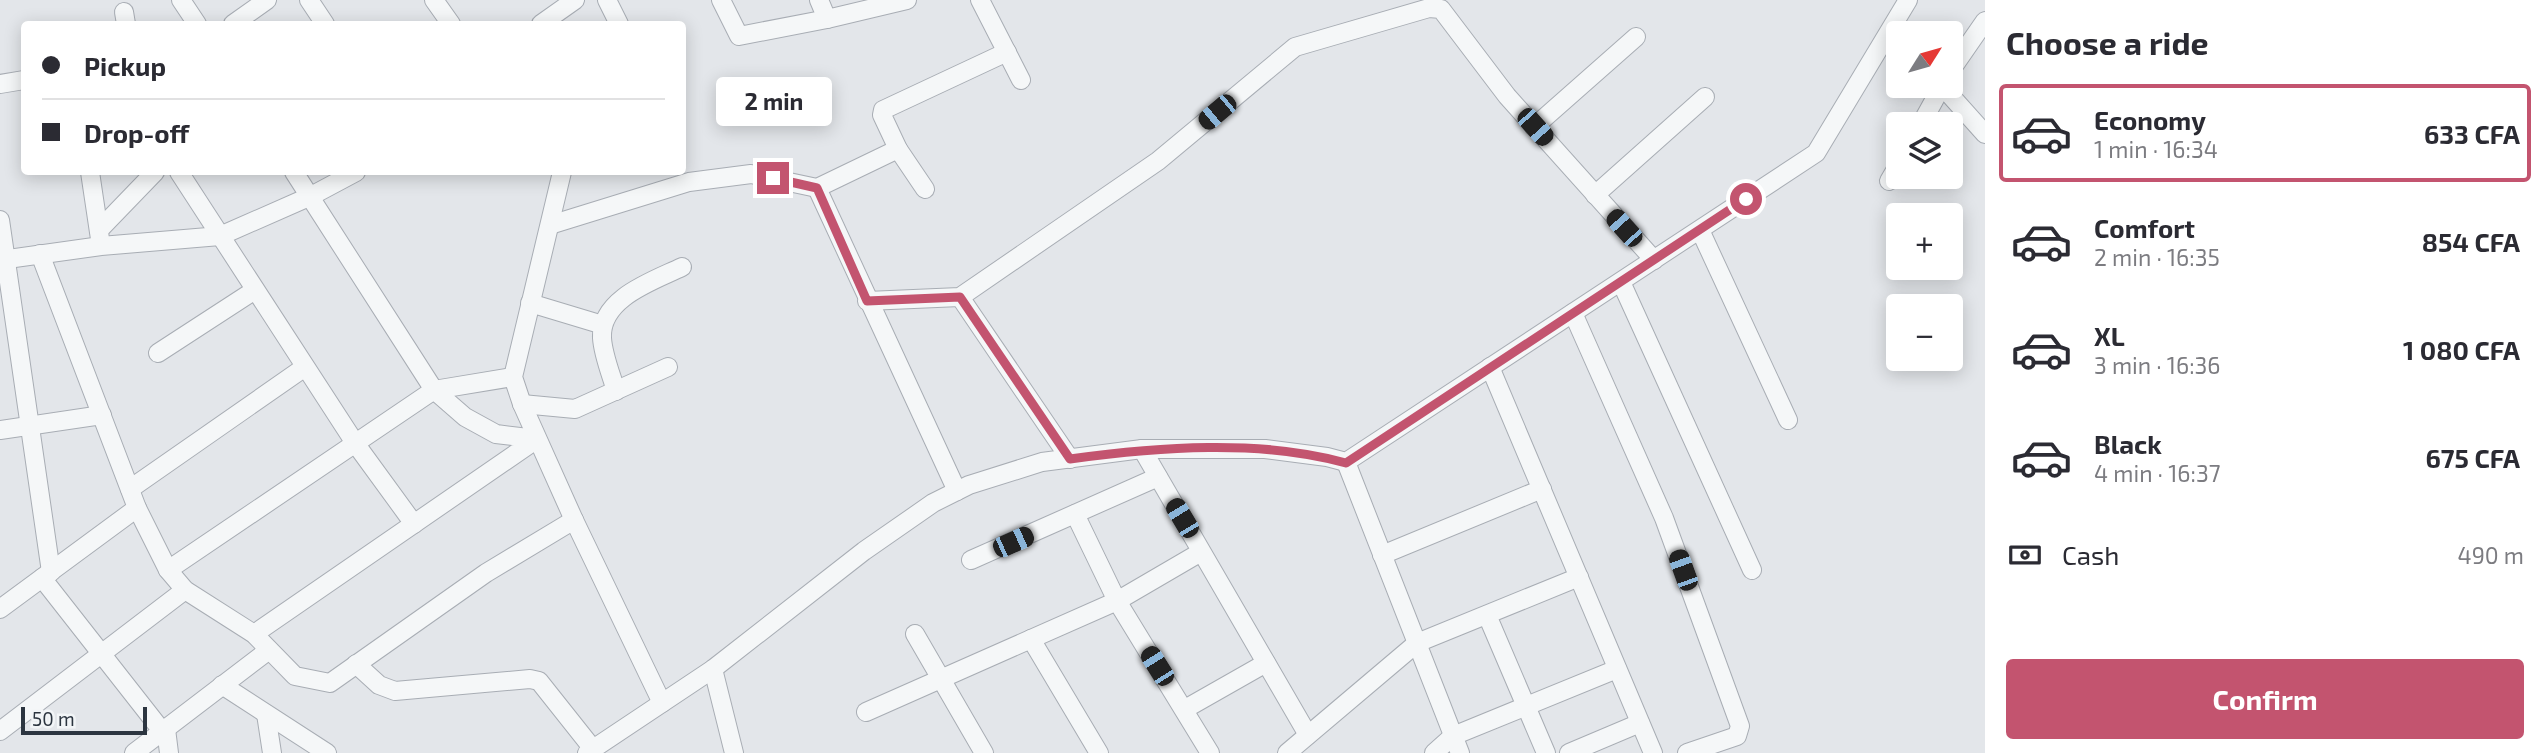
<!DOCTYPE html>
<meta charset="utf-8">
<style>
body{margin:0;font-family:"Exo 2",sans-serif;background:#f7f7f7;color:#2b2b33;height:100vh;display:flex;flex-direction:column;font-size:26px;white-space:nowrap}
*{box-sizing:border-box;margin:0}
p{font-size:23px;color:#7c7c81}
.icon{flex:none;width:38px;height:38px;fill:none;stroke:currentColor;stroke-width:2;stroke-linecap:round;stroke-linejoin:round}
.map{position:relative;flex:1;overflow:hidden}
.drawer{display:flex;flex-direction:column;background:#fff;width:560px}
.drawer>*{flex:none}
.hud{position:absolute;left:21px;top:21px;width:665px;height:154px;border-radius:7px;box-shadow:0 4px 18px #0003;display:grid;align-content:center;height:154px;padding:0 21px;background:#fff}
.needle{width:46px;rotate:53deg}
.tools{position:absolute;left:1886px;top:21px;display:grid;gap:14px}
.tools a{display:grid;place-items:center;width:77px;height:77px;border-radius:7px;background:#fff;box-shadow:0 4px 18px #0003;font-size:35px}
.scale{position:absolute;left:21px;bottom:18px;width:126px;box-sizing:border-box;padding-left:7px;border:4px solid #2c3540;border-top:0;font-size:19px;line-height:24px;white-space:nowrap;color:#2c3540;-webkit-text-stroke:5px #f2f5f7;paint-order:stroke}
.end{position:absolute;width:32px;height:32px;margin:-16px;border:9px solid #c3546f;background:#fff;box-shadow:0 0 0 4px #fff}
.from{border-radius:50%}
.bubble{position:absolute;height:49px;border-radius:7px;background:#fff;box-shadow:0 4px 18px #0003;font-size:23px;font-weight:700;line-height:49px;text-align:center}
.car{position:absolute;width:21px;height:42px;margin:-21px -10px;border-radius:9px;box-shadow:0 0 5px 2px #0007;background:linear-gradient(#222 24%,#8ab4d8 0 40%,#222 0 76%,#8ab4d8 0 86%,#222 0)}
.hud b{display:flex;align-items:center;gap:24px;height:66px;font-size:26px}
.hud b+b{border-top:2px solid #e1e1e2}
.hud i{width:18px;height:18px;background:#2b2b33}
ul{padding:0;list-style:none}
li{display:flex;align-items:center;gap:21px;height:98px;margin:0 14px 10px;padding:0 7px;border:4px solid transparent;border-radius:7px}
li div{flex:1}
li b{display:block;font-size:26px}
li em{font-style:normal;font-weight:700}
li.active{border-color:#c3546f}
li>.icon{width:63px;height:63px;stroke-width:1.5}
h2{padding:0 21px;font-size:32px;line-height:84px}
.pay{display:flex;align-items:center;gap:18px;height:77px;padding:0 21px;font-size:26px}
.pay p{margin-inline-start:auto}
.cta{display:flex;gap:14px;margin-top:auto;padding:14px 21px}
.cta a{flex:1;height:80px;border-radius:7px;background:#c3546f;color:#fff;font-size:28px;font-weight:700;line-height:80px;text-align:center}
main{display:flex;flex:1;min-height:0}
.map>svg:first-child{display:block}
</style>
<main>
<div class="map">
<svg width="1985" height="753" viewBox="0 0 1985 753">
<rect width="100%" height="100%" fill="#e3e6ea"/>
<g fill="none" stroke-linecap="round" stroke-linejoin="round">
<g stroke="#a8adb4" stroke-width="20">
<g id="street">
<polyline points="181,0 197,24"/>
<polyline points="309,0 325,24"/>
<polyline points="434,0 451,24"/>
<polyline points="607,0 619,24"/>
<polyline points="721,0 739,36 827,19 907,0"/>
<polyline points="819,0 827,19"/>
<polyline points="980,0 1021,80"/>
<polyline points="124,12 126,24"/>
<polyline points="233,24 267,0"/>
<polyline points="541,24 575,0"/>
<polyline points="1951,70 1985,21"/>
<polyline points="0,84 24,80"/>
<polyline points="1942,86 1985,134"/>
<polyline points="1921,124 1942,86"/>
<polyline points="1534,127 1636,37"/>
<polyline points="90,172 100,239"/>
<polyline points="179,172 355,443 414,524"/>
<polyline points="562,172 513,377 522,404 574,520 662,703"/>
<polyline points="1889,181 1899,164"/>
<polyline points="817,188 957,491"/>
<polyline points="925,189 898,149 882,115 883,110 1007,52"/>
<polyline points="1595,195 1705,97"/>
<polyline points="0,220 51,572"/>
<polyline points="550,225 689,182 751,174 817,188 898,149"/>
<polyline points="99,230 155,172"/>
<polyline points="1700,230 1788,420"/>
<polyline points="40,254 137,508 168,570 185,590 254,634 295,676 330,683 486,573 574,520"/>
<polyline points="0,260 101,246 220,236 311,196 356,172"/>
<polyline points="1621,282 1752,570"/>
<polyline points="960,297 1070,459"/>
<polyline points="867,301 960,297 1158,161 1295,47 1429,8 1441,9 1507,96 1654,260"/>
<polyline points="530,303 603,325"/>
<polyline points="1573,313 1664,518 1740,726 1737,736 1687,753"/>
<polyline points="158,353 255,290"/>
<polyline points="1490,367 1653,753"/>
<path d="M616,391C611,374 603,355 602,338C600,298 653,281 682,267"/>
<polyline points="522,404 575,409 668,367"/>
<polyline points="0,430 102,415"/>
<polyline points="1142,449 1308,735"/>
<polyline points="1346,462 1460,753"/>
<polyline points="130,489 305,367"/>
<polyline points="1075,514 1117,601 1210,753"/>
<polyline points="1382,555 1542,489"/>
<polyline points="971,560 1158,477"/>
<polyline points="168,570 434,390 513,377"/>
<polyline points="42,578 162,731"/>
<polyline points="0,609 137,508"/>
<polyline points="1487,615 1546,753"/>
<polyline points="254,634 537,439 496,434 465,417 434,390 294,172"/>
<polyline points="915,634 984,753"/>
<polyline points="1031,639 1099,753"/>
<polyline points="356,664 379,685 395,691 530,679 539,681 593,749"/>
<polyline points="713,669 734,753"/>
<polyline points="222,685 327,753"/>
<polyline points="1185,709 1266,663"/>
<polyline points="866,712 1117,601 1201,552"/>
<polyline points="266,714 272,753"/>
<polyline points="166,729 169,753"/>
<polyline points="0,731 185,590"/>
<polyline points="134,753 269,650"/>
<polyline points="587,753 713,669 864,551 933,503 969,485 1042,462 1142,449 1265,449 1327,457 1346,462 1816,153 1908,0"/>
<polyline points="1287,753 1417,643 1579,577"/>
<polyline points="1434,753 1453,736 1617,669"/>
<polyline points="1569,753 1640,723"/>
</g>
</g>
<use href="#street" stroke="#f5f7f8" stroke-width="18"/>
</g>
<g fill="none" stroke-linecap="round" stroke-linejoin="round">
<path stroke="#c3546f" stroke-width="9" d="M773,178L817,188L867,301L960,297L1070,459C1156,447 1261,439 1346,463L1746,199"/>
</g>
</svg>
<div class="tools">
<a><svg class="needle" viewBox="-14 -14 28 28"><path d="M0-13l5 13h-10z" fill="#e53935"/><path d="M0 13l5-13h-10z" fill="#7c7c81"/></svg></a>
<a><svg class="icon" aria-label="layers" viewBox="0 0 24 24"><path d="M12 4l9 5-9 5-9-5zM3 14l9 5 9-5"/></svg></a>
<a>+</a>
<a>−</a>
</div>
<div class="scale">50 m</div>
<i class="end from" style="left:1746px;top:199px"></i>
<i class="end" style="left:773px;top:178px"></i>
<div class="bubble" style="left:716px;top:77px;width:116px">2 min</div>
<i class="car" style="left:1217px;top:112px;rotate:230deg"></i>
<i class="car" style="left:1535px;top:127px;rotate:138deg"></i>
<i class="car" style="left:1624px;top:228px;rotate:318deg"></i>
<i class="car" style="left:1182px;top:518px;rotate:329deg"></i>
<i class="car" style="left:1013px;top:542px;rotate:66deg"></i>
<i class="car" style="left:1683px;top:570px;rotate:340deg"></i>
<i class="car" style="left:1157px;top:666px;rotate:328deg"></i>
<div class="hud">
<b><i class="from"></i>Pickup</b>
<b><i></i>Drop-off</b>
</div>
</div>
<section class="drawer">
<h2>Choose a ride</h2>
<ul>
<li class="active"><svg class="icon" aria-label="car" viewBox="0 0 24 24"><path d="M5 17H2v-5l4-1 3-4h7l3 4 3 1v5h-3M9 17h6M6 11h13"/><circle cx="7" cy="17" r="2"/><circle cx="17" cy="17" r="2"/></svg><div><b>Economy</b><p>1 min · 16:34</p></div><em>633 CFA</em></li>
<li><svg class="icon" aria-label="car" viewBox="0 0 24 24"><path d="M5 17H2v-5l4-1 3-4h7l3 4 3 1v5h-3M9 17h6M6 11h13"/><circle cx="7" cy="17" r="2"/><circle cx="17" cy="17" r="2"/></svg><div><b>Comfort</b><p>2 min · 16:35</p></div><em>854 CFA</em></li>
<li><svg class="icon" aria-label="car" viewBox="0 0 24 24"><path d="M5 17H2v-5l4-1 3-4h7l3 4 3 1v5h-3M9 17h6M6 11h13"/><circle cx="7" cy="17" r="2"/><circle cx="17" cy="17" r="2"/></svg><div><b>XL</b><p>3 min · 16:36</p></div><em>1 080 CFA</em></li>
<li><svg class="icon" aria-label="car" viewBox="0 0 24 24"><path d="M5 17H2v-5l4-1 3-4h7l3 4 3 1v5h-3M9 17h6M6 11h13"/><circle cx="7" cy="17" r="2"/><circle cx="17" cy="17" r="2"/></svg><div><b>Black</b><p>4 min · 16:37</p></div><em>675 CFA</em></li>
</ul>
<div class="pay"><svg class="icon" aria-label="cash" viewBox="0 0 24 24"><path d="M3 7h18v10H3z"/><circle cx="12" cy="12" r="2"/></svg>Cash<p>490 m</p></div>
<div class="cta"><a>Confirm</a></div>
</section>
</main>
